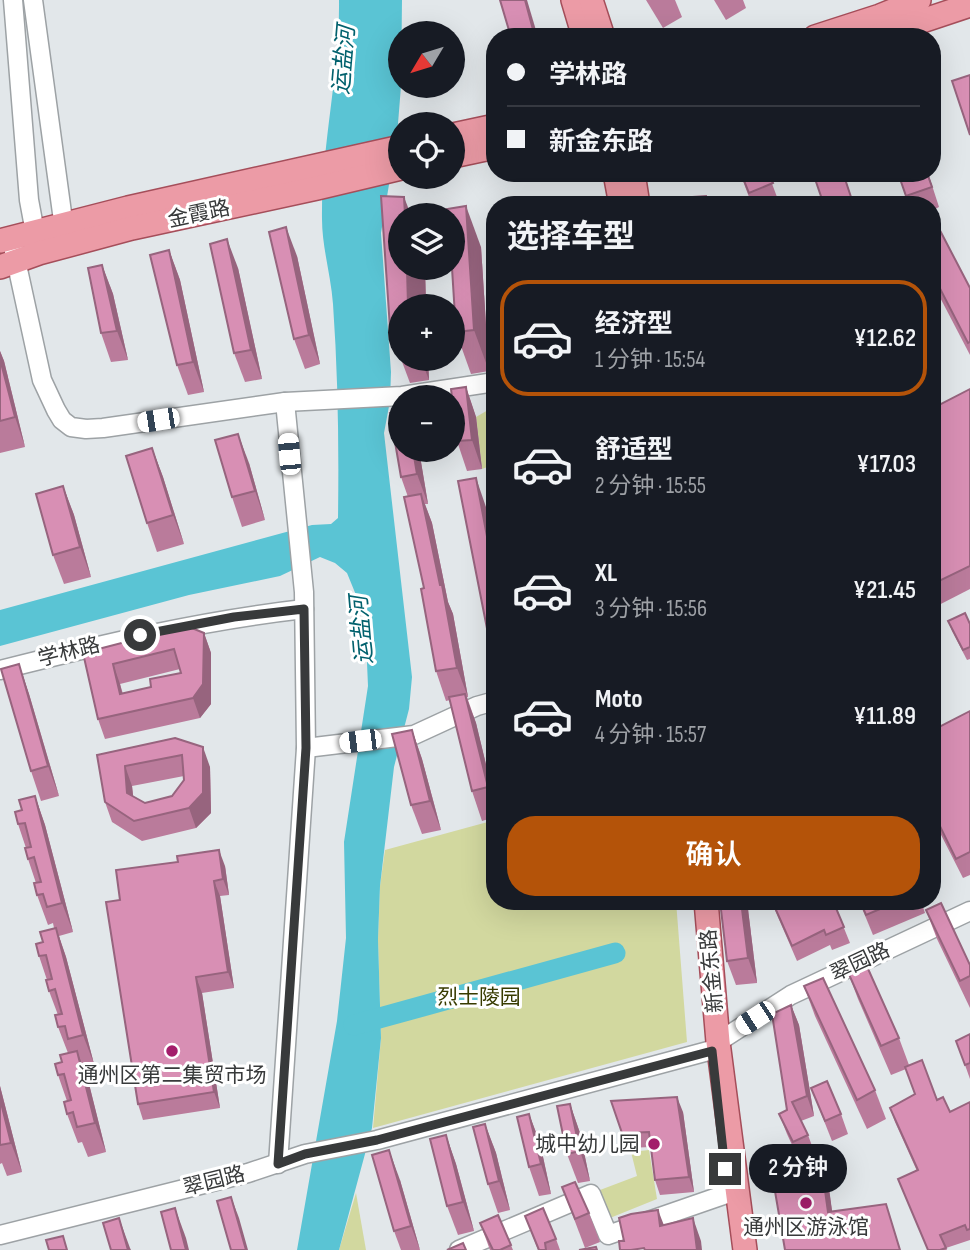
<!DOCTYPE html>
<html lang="zh">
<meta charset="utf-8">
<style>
body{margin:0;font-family:"Sofia Sans Condensed","Noto Sans SC",sans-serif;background:#242831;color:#f1f3f6;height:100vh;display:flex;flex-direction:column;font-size:26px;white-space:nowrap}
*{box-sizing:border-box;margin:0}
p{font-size:23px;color:#9ea1a6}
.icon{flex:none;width:38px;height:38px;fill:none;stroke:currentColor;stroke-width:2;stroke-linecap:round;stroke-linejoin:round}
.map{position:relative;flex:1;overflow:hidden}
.side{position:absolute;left:486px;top:196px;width:455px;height:714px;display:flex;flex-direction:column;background:#171b24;border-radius:28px;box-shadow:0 7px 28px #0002}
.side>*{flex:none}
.top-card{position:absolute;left:486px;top:28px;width:455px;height:154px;border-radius:28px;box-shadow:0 7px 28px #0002;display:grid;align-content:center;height:154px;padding:0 21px;background:#171b24}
.needle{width:46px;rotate:232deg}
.fabs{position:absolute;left:388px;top:21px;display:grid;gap:14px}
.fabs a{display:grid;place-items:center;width:77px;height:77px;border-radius:50%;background:#171b24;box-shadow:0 7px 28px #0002;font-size:35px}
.end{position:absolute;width:32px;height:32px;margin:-16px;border:9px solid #383a3b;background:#fff;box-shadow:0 0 0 4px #fff}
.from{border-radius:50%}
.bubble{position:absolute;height:49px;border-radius:24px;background:#171b24;box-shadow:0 7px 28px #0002;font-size:23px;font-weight:600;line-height:49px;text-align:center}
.car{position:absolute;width:21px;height:42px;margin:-21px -10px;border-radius:9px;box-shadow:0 0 5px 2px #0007;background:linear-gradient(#fff 24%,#345 0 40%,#fff 0 76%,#345 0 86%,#fff 0)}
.top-card b{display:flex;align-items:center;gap:24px;height:66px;font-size:26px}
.top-card b+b{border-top:2px solid #363941}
.top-card i{width:18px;height:18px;background:#f1f3f6}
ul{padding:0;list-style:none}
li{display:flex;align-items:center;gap:21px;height:116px;margin:0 14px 10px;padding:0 7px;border:4px solid transparent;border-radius:28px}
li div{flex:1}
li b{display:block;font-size:26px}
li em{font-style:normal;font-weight:600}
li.current{border-color:#b45309}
li>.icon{width:63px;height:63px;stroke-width:1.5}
h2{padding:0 21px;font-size:32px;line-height:84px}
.action{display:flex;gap:14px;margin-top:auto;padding:14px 21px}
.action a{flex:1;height:80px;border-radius:28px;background:#b45309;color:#fff;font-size:28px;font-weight:600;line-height:80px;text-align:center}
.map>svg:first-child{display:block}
</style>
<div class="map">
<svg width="970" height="1250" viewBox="0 0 970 1250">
<rect width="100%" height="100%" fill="#e2e7ea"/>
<g fill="#d2d89f">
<polygon points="495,406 495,464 482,469 476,417"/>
<polygon points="495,820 495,901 676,901 687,1042 373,1128 381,1038 378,939 380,886 385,850"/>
<polygon points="649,1150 657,1199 610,1218 600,1190 637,1176 631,1152"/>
<polygon points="356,1193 366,1250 339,1250"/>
</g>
<path fill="#5ac4d4" d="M339,0H402L401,86L397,136L381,233L391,372L390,401L384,433L412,677L409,709L394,767L380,886L378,939L381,1038L372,1128L339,1250H297L337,1021L346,938L344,842L368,686L365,617L347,573L335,563L320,557L280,576L189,595L0,646V610L312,525L331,524L338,518C339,446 338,375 333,304C331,276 322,247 322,219C321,146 340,73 339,0Z"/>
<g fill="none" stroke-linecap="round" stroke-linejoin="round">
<polyline stroke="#5ac4d4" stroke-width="21" points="354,1025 615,953"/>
<g stroke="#9da2a5" stroke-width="21">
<g id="minor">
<polyline points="13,0 29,200 37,243"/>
<polyline points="33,0 65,235"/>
<polyline points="14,251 42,380 56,410 62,420 71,427 86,429 103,428 285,402 402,396 495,382"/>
<path d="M0,670C103,644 198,621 304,609"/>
<polyline points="306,748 414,735 477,706 495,701"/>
<polyline points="278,1164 306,748 304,592 285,402"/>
<polyline points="0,1235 248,1173 305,1154 377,1140 712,1050 718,1042 791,995 970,911"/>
<polyline points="459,1250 591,1194 608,1235 738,1190"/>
</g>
</g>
<g stroke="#a54e5a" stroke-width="26">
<g id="major">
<polyline points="573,0 584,37"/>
<polyline points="591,0 603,37"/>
<polyline points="815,37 880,16 919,0"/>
<polyline points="874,37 970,5"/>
<polyline points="453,135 495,126"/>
<polyline points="453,156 495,147"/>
<polyline points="615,173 621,205"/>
<polyline points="633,173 638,205"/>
<polyline points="0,241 128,208 401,147"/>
<polyline points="0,267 39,253 132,228 317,188 401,168"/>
<polyline points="706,901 718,1042 745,1250"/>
</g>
</g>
<use href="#minor" stroke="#fff" stroke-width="18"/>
<use href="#major" stroke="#ec9ba6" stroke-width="23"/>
</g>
<g fill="#ba7b9b" fill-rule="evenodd">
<polygon points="646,0 675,0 682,17 663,28"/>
<polygon points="714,0 743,0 746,8 726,20"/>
<polygon points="740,173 768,173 780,205 752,205"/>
<polygon points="898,173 928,173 939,207 933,210 933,205 909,205"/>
<polygon points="933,217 970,288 970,355 933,284"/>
<polygon points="481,247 489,371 471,374 456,332"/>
<polygon points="169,250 180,280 204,392 188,395 177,365"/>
<polygon points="297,256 320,364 305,369 294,339"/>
<polygon points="102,265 113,294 128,360 111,362 101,333"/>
<polygon points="238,268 262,379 245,382 234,353"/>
<polygon points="401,268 425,268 426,306 401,306 401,359 390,328"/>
<polygon points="0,351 4,361 25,447 0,453"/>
<polygon points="401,359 428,359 429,380 410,383"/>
<polygon points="466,387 476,417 482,469 467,471 457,441"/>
<polygon points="970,389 970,589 933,608 933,408"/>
<polygon points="152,448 163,477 184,544 157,552 147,523"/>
<polygon points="419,450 428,504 425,504 432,523 448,602 453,614 468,697 467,697 476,723 495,802 495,817 482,821 472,791 450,700 446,701 436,671 424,588 408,497 401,477"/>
<polygon points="249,463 265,520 242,527 232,497"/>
<polygon points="63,486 74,515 91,577 64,584 53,555"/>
<polygon points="948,621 970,624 970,659 967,660 952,631"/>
<path d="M204,633L211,653V704L200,718L105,739L98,719L83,653ZM180,669L181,673L151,687L123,694L120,684Z"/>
<polygon points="19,664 29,694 59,796 41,801 31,771"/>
<polygon points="970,711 970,875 963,878 936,825 933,826 933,730"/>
<polygon points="412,730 422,759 441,830 422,834 411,805"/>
<path d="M175,738L210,767L211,813L196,828L142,841L112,822L105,802L97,755ZM184,776V780L172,796L145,803L133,796L132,786Z"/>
<polygon points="35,796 45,825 73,932 59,936 66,957 94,1064 83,1067 88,1080 106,1152 88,1157 82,1142 78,1143 67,1114 67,1101 58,1075 62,1062 68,1053 58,1027 58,1015 49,991 47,980 39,956 43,942 54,928 53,923 48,925 37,895 36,883 28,859 26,848 18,824 22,810"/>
<polygon points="225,866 229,895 220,896 234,988 202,993 220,1108 143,1120 138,1104 120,900"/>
<polygon points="720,901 747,901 757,983 736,985 727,961"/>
<polygon points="771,901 833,901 850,943 832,950 830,945 797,961"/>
<polygon points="859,901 921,901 925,913 873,935"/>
<polygon points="926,910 970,965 970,1008 937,939"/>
<polygon points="847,970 899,1038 909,1065 937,1100 950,1112 970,1103 970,1240 946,1248 947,1250 928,1250 898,1179 917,1171 895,1122 890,1108 915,1094 906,1069 891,1075 858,999"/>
<polygon points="804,986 875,1090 886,1119 867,1129 815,1016"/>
<polygon points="791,1005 799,1025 814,1116 801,1121 808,1135 815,1154 820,1154 827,1174 832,1212 893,1224 785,1250 798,1158 787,1134 779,1114 787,1110"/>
<polygon points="970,1034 970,1079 965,1065"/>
<polygon points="0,1086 22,1172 7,1176 2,1163 0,1164"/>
<polygon points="811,1088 841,1114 848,1134 832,1141"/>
<polygon points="611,1101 683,1112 694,1192 660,1195 655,1180 651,1147 628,1148"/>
<polygon points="570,1104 580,1133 590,1181 578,1183 567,1154"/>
<polygon points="529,1114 540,1143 551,1194 539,1196 529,1167"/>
<polygon points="485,1124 496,1153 510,1210 498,1213 488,1184"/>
<polygon points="446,1135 456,1164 474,1231 458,1235 447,1206"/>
<polygon points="400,1180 420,1250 401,1250 394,1231"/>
<polygon points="562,1187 589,1213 600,1242 585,1248"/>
<polygon points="498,1215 513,1250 490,1250 480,1223"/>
<polygon points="525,1216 556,1239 560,1250 538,1250"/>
</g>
<g fill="#97647e">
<polygon points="525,0 527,0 538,37 535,37"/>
<polygon points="404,197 411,215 405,215"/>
<polygon points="466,206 481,247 489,371 474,330"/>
<polygon points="286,227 297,256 320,364 309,335"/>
<polygon points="227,239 238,268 262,379 251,350"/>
<polygon points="169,250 180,280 204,392 193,362"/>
<polygon points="102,265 113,294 128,360 117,331"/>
<polygon points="407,268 425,268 426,306 408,306"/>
<polygon points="0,351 4,361 25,447 15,417 0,359"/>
<polygon points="421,359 428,359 429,380"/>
<polygon points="466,387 476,417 482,469 472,440"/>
<polygon points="238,434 249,463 265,520 255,491"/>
<polygon points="152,448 163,477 184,544 173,515"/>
<polygon points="413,450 419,450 428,504 417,474"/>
<polygon points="476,478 486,507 495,553 495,579"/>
<polygon points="63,486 74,515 91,577 80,547"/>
<polygon points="421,494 432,523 448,602 453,614 468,697 457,668"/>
<polygon points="204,633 211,653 211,704 200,718 193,698"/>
<polygon points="19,664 29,694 59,796 48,766"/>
<polygon points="113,664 120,684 127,714 120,694"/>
<polygon points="465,694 476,723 495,802 495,807 488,787"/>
<polygon points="412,730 422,759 441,830 430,801"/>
<polygon points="203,747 210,767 211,813 196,828 189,808"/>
<polygon points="125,766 132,786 135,813 127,793"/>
<polygon points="35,796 45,825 73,932 62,903"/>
<polygon points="219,850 225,866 229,895 223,879"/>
<polygon points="214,881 220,896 234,988 228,972"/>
<polygon points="741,901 747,901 757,983 748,958"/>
<polygon points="56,928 66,957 94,1064 83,1035"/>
<polygon points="196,977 202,993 220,1108 214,1092"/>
<polygon points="791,1005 799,1025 814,1116 807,1096"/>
<polygon points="77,1051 88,1080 106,1152 95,1123"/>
<polygon points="0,1086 22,1172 11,1143 0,1099"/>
<polygon points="677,1097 683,1112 694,1192 689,1177"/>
<polygon points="570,1104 580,1133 590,1181 580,1151"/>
<polygon points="529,1114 540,1143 551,1194 541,1164"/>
<polygon points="485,1124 496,1153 510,1210 499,1181"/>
<polygon points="446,1135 456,1164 474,1231 463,1202"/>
<polygon points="389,1150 400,1180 420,1250 411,1226"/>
<polygon points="820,1154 827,1174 835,1232 828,1212"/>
<polygon points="231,1197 239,1218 248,1250 246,1250"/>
<polygon points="175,1208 186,1238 189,1250 186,1250"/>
<polygon points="658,1210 667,1233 660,1226"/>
<polygon points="119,1218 130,1248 131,1250 128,1250"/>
<polygon points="693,1218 701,1241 702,1250 697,1250"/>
</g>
<g fill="#d88fb4" stroke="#97647e" stroke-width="2" fill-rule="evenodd">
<polygon points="500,0 525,0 535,37 511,37"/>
<polygon points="970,75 970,135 952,81"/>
<polygon points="741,173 768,173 773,183 749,193"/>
<polygon points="813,173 843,173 853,203 847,205 824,205"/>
<polygon points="898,173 927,173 932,187 906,196"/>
<polygon points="381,196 404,197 405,215 401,215 401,268 407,268 408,306 401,306 401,326 390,328"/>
<polygon points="706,196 707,205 680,205 679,198"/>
<polygon points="466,206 474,330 456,332 452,268 453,268 453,215 448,215 447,209"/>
<polygon points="933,217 970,288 970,342 968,343 933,275"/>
<polygon points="286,227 309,335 294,339 269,232"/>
<polygon points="227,239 251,350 234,353 210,244"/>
<polygon points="169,250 193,362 177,365 150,255"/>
<polygon points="102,265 117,331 101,333 88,268"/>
<polygon points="0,359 15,417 0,421"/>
<polygon points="466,387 472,440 457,441 453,412 453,397 452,397 451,389"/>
<polygon points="970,389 970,566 933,584 933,408"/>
<polygon points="401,412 401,450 413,450 417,474 401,477 390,413"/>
<polygon points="238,434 255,491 232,497 215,440"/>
<polygon points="152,448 173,515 147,523 126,456"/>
<polygon points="476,478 495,579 495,659 493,659 458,481"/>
<polygon points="63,486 80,547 53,555 36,494"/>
<polygon points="421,494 440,585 442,585 457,668 436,671 421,589 424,588 404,497"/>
<polygon points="965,613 970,624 970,647 963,650 948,621"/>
<path d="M187,626L204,633L203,684L193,698L98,719L83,653ZM174,649L181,673L150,679L151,687L120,694L113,664Z"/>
<polygon points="19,664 48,766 31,771 1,669"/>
<polygon points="465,694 488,787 472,791 449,697"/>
<polygon points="970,711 970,852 956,859 933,812 933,730"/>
<polygon points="412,730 430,801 411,805 392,734"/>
<path d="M175,738L203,747V793L189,808L134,821L105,802L97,755ZM182,755L184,780L172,796L145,803L127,793L125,766Z"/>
<polygon points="35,796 62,903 47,907 43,894 37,895 34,883 41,882 34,857 28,859 25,848 31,847 25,823 18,824 15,812 22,810 19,800"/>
<polygon points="219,850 223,879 214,881 228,972 196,977 214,1092 138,1104 106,902 120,900 116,870 178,862 177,856"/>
<polygon points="720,901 741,901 748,958 727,961"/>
<polygon points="772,901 833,901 844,927 826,935 824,930 792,946"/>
<polygon points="860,901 899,901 866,915"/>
<polygon points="941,903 970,965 970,976 960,981 926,910"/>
<polygon points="56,928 83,1035 68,1039 65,1026 58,1027 55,1015 62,1014 55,989 49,991 46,980 52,979 46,955 39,956 36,944 43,942 40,932"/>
<polygon points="865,962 899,1038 881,1046 847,970"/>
<polygon points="823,978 875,1090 857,1100 804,986"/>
<polygon points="791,1005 807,1096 792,1102 808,1135 793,1142 779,1114 787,1110 772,1014"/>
<polygon points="970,1034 970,1063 965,1065 956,1041"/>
<polygon points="77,1051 95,1123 77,1127 73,1112 67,1114 64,1102 71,1100 64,1074 58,1075 55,1064 62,1062 60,1055"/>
<polygon points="922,1060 937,1100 943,1097 950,1112 970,1102 970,1229 967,1230 965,1225 940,1235 946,1248 940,1250 928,1250 898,1179 918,1170 890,1108 915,1094 905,1067"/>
<polygon points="827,1081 841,1114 825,1121 811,1088"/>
<polygon points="677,1097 689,1177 655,1180 649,1132 622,1133 611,1101"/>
<polygon points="0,1099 11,1143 0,1145"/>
<polygon points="570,1104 580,1151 567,1154 557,1106"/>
<polygon points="529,1114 541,1164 529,1167 517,1117"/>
<polygon points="485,1124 499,1181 488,1184 473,1127"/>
<polygon points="446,1135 463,1202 447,1206 430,1139"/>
<polygon points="389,1150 411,1226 394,1231 372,1155"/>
<polygon points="820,1154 828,1212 886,1204 900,1250 785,1250 770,1162"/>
<polygon points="575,1182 589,1213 575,1219 562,1187"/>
<polygon points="231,1197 246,1250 231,1250 217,1201"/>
<polygon points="175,1208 186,1250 171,1250 161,1212"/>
<polygon points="543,1208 556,1239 545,1243 546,1250 539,1250 525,1216"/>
<polygon points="658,1210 660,1226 693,1218 697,1250 645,1250 644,1248 631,1250 620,1250 619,1241 624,1241 619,1218 631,1214"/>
<polygon points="498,1215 511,1245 500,1250 493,1250 480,1223"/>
<polygon points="119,1218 128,1250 111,1250 103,1223"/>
<polygon points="63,1236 67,1250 49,1250 46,1240"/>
<polygon points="463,1243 466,1250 447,1250"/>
<polygon points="596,1247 597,1250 579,1250"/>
</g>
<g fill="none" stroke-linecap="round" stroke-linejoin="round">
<polyline stroke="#383a3b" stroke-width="9" points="140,635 234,617 304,609 306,748 278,1164 305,1154 377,1140 712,1051 725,1169"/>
</g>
<g fill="#a31e6b" stroke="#fff" stroke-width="2.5">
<circle cx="172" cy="1051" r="7"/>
<circle cx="654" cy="1144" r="7"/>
<circle cx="806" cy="1203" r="7"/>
</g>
<g text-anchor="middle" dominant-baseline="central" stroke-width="6" stroke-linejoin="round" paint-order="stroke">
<g font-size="21" fill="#383a3b" stroke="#fff">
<text transform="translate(199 214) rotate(-12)">金霞路</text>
<text transform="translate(69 652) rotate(-14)">学林路</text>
<text transform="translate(860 962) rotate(-25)">翠园路</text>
<text transform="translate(712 971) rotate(-95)">新金东路</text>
<text transform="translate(214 1181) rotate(-14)">翠园路</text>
</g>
<g font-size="21" fill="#383b00" stroke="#fff">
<text x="479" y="997">烈士陵园</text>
</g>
<g font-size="21" fill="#383a3b" stroke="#fff">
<text x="172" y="1075">通州区第二集贸市场</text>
<text x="640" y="1144" text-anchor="end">城中幼儿园</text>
<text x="806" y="1227">通州区游泳馆</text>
</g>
<g font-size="23" font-style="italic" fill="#01616d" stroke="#fff">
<text transform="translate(344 60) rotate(-85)">运盐河</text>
<text transform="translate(362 630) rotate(-95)">运盐河</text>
</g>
</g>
</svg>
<div class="fabs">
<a><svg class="needle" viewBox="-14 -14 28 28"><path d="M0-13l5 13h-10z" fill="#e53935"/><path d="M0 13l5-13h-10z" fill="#9ea1a6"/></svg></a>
<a><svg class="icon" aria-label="locate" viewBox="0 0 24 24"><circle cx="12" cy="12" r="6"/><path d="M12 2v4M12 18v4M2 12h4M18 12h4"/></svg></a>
<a><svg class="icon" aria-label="layers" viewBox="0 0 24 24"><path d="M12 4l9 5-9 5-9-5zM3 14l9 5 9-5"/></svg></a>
<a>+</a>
<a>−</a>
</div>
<i class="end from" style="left:140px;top:635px"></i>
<i class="end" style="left:725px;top:1169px"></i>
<div class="bubble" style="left:749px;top:1144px;width:98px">2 分钟</div>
<i class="car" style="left:158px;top:420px;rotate:261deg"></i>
<i class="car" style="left:289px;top:454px;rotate:355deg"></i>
<i class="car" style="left:360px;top:741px;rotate:263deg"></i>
<i class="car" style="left:755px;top:1018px;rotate:237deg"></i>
<div class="top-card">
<b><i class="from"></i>学林路</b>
<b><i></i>新金东路</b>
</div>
<section class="side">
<h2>选择车型</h2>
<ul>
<li class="current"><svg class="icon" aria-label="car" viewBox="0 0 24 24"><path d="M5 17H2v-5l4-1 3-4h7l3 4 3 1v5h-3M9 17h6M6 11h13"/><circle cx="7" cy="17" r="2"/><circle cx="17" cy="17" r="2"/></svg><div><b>经济型</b><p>1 分钟 · 15:54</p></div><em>¥12.62</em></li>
<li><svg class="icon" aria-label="car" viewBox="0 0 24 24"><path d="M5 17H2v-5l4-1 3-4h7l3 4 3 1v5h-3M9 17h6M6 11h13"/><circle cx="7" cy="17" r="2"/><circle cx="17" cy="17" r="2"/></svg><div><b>舒适型</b><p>2 分钟 · 15:55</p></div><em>¥17.03</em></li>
<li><svg class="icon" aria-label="car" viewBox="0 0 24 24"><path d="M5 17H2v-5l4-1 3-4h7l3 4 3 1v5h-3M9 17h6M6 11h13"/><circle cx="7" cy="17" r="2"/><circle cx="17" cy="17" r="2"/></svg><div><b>XL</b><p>3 分钟 · 15:56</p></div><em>¥21.45</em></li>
<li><svg class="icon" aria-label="car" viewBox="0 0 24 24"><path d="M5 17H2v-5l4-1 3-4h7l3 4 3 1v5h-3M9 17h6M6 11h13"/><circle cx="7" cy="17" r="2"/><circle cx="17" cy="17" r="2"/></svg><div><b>Moto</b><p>4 分钟 · 15:57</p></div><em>¥11.89</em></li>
</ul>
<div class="action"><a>确认</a></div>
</section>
</div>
